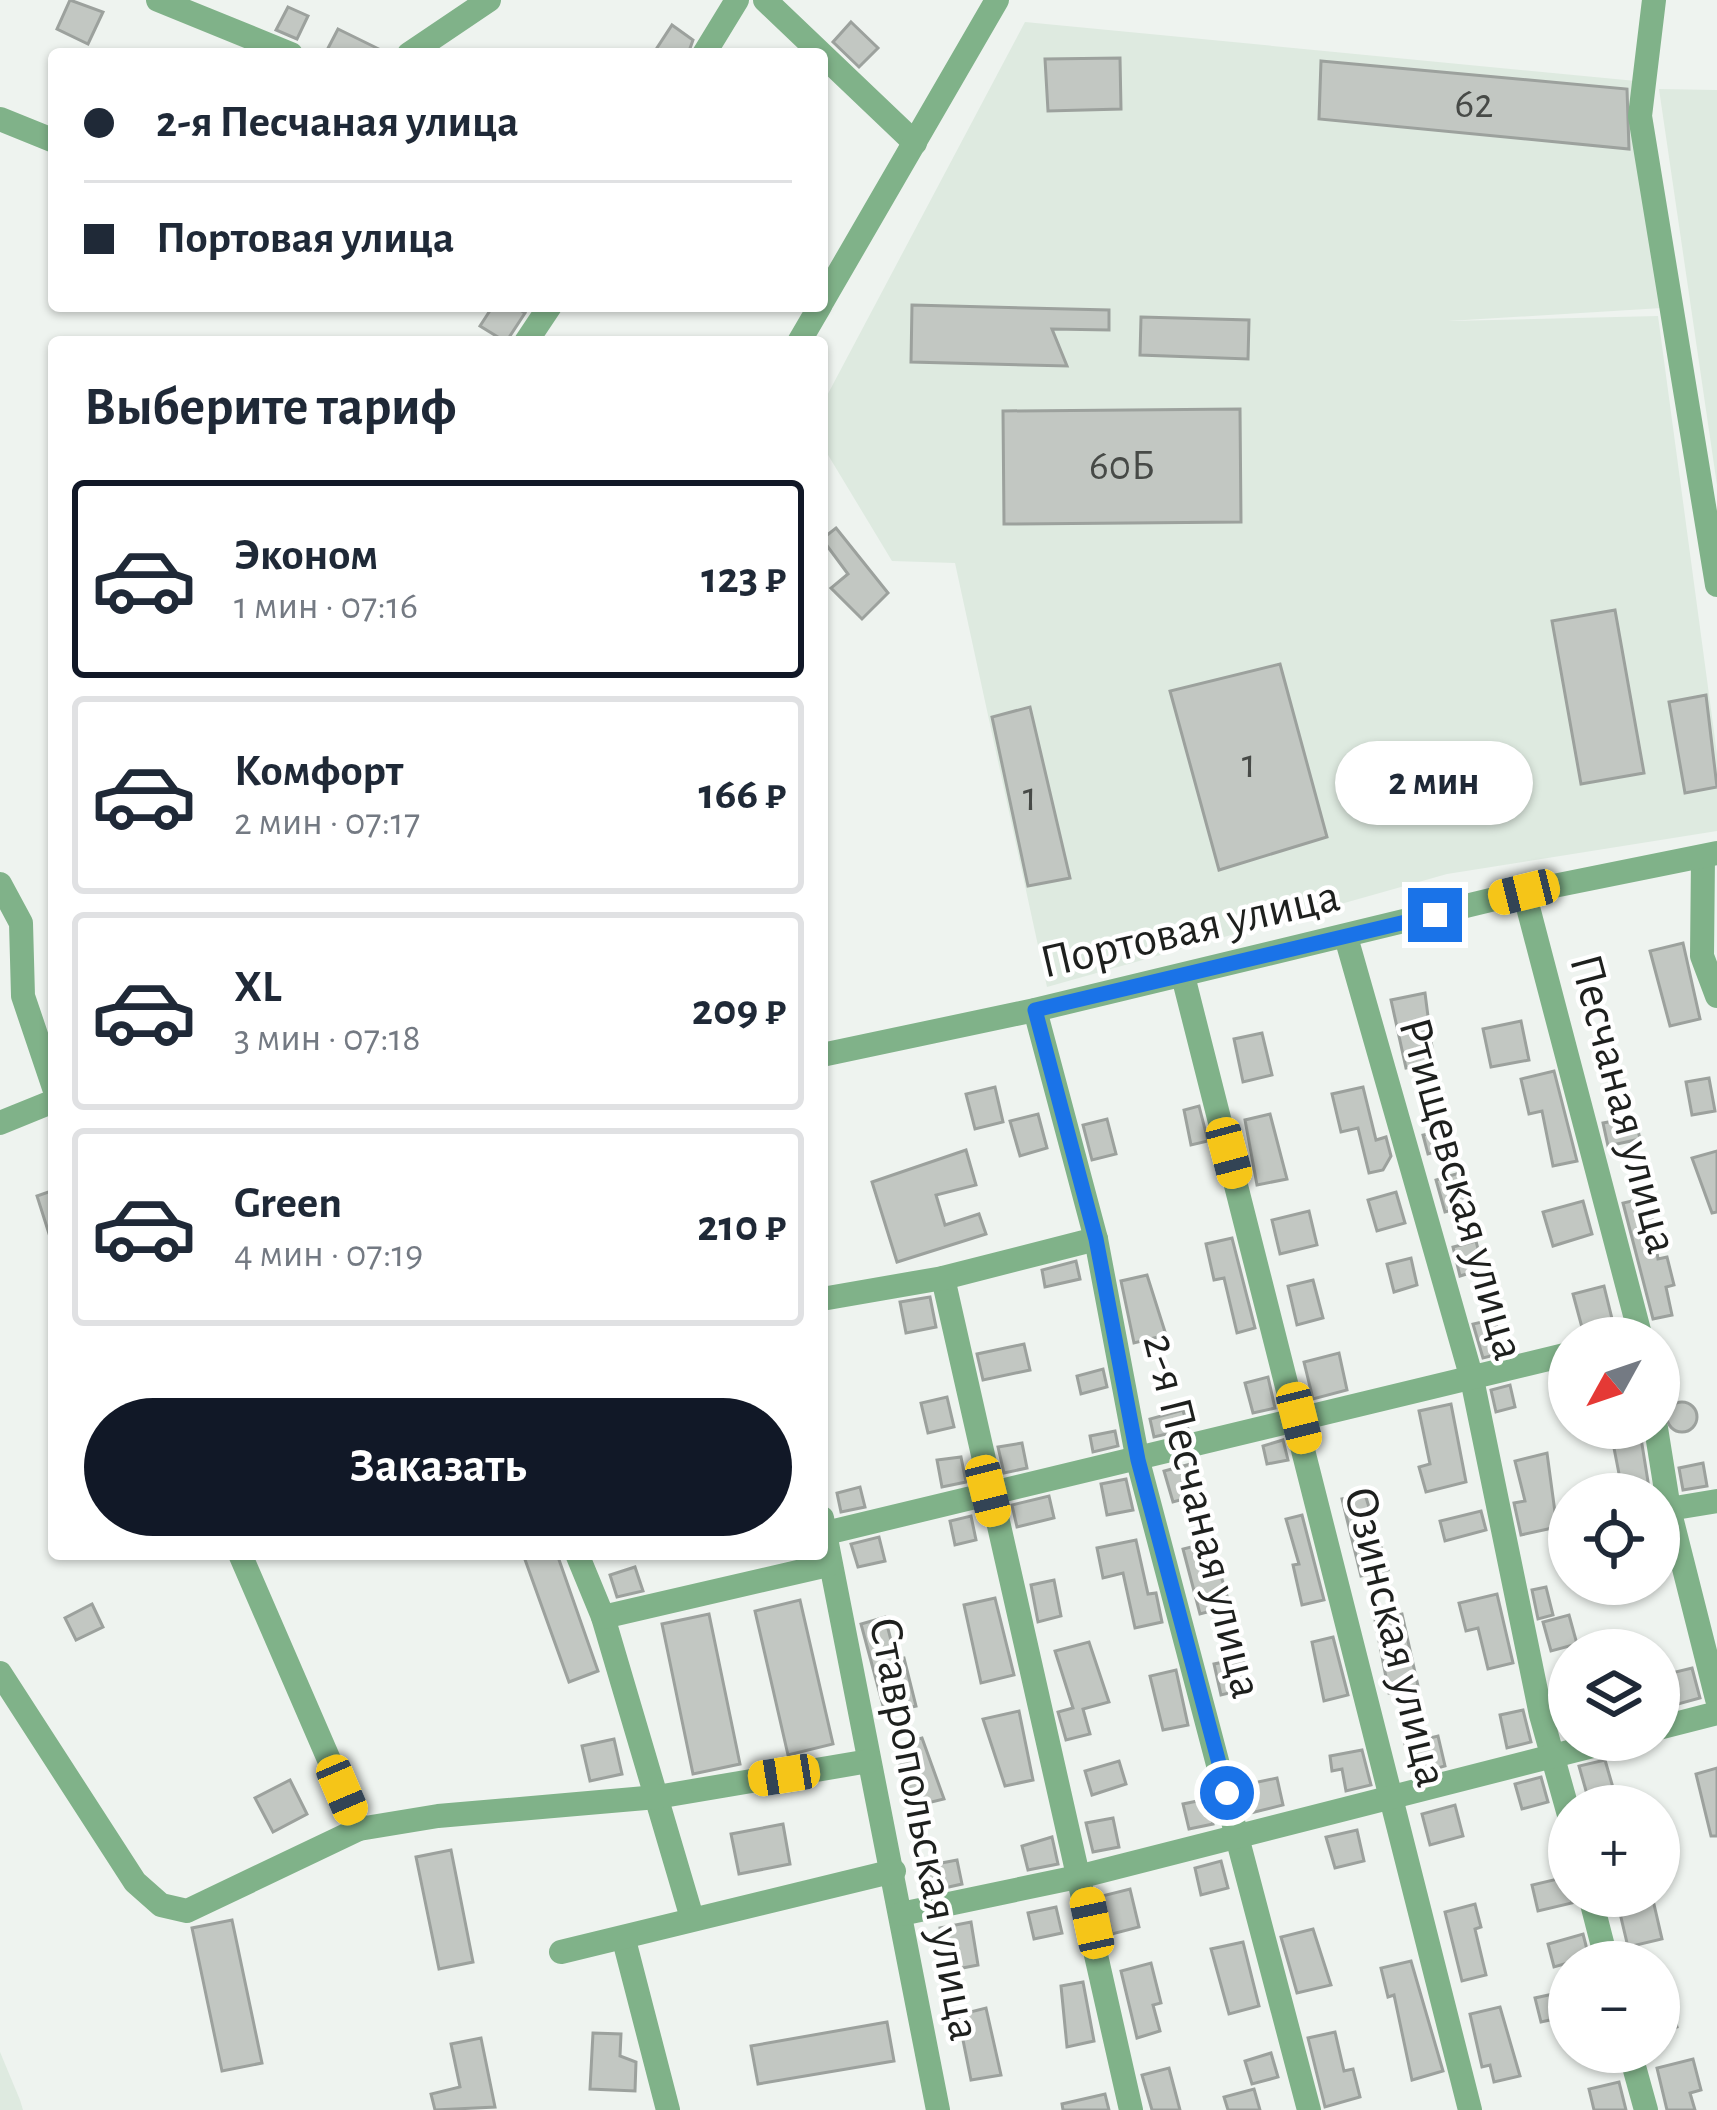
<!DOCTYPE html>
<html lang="ru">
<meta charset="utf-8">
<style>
body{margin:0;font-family:"Alegreya Sans",sans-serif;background:#f6f6f7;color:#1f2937;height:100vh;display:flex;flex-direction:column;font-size:45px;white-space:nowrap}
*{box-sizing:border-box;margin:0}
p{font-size:39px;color:#747a83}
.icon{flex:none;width:66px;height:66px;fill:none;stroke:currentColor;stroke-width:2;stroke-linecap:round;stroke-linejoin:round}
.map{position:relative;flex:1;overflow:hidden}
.details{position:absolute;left:48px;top:336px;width:780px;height:1224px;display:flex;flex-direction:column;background:#fff;border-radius:12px;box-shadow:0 3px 9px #0004}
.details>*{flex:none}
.banner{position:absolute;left:48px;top:48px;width:780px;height:264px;border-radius:12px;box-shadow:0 3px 9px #0004;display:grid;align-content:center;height:264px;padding:0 36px;background:#fff}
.needle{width:78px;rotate:230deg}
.fabs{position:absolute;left:1548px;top:1317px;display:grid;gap:24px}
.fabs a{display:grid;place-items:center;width:132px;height:132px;border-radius:50%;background:#fff;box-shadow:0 3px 9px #0004;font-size:60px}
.end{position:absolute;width:54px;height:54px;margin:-27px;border:15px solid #1a73e8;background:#fff;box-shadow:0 0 0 6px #fff}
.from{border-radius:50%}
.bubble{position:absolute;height:84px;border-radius:42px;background:#fff;box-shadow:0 3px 9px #0004;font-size:39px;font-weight:600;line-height:84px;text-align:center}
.car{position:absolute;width:36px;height:72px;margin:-36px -18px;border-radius:15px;box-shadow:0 0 9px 3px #0007;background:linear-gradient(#f5c518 24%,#345 0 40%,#f5c518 0 76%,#345 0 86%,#f5c518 0)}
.banner b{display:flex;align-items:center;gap:42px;height:114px;font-size:45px}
.banner b+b{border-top:3px solid #e0e1e3}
.banner i{width:30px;height:30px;background:#1f2937}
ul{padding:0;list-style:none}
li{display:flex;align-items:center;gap:36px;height:198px;margin:0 24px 18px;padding:0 12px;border:6px solid #e0e1e3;border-radius:12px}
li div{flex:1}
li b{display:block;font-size:45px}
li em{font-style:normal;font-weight:600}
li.current{border-color:#111827}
li>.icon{width:108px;height:108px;stroke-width:1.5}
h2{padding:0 36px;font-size:54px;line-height:144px}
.cta{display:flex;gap:24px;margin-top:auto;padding:24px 36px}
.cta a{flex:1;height:138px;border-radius:72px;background:#111827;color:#fff;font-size:48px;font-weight:600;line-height:138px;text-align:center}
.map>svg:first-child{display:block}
</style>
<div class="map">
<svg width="1717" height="2110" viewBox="0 0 1717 2110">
<rect width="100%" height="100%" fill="#eef3ef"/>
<g fill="#deeae0">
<polygon points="1025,22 1636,81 1662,308 1448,321 1658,316 1717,754 1717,831 1447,874 1047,987 955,563 892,561 822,445 822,405"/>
<polygon points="1659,89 1717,90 1717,485"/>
<polygon points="0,2052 20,2100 23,2110 0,2110"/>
</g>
<g fill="#c2c7c2" stroke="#9ca19d" stroke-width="3">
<polygon points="70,0 103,12 88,44 57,29"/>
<polygon points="288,7 308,16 297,39 276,30"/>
<polygon points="851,22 878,48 859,67 833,42"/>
<polygon points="672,25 693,40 688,54 653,54"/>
<polygon points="338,29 389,54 325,54"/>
<polygon points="1120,58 1121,109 1048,111 1045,59"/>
<polygon points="1321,61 1627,89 1629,149 1319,119"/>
<polygon points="912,305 1109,310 1109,330 1052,329 1067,366 911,362"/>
<polygon points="493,306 513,306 525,313 506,342 480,326"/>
<polygon points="1141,317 1249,320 1248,359 1140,355"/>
<polygon points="1240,409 1241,522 1004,524 1003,411"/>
<polygon points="836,528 888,593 862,619 831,588 848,574 822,539"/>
<polygon points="1615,610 1644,773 1581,784 1552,621"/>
<polygon points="1280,664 1327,837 1219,870 1170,691"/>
<polygon points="1706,695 1717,787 1685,793 1669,702"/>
<polygon points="1030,707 1070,878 1028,886 992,717"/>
<polygon points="1683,943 1700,1019 1670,1026 1650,951"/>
<polygon points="1425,993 1434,1063 1406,1068 1391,1000"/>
<polygon points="1521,1021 1529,1060 1491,1067 1483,1029"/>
<polygon points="1262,1033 1272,1075 1243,1082 1234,1039"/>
<polygon points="1554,1071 1577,1161 1553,1166 1542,1111 1529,1114 1521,1079"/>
<polygon points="1709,1078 1715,1111 1692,1115 1686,1082"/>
<polygon points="995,1087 1003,1122 975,1129 966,1094"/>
<polygon points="1363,1087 1376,1140 1386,1137 1391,1156 1383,1170 1369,1173 1358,1128 1341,1132 1332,1094"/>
<polygon points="1199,1106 1208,1141 1191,1145 1184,1110"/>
<polygon points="1038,1114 1047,1148 1020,1156 1010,1121"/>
<polygon points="1270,1114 1287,1179 1257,1185 1245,1120"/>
<polygon points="1635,1117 1640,1139 1608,1146 1603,1123"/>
<polygon points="1107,1119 1116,1154 1092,1160 1083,1125"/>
<polygon points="1449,1129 1453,1147 1428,1154 1423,1135"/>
<polygon points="966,1150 976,1185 936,1195 945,1225 979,1214 986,1234 897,1262 872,1182"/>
<polygon points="1717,1151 1717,1212 1712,1213 1692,1158"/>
<polygon points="1459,1173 1469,1206 1445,1212 1436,1180"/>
<polygon points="54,1190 54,1240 51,1240 37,1196"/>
<polygon points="1396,1192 1405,1223 1377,1231 1368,1200"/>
<polygon points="1649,1197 1658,1259 1667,1257 1674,1285 1666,1287 1672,1315 1653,1319 1623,1203"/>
<polygon points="1583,1201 1592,1234 1553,1246 1543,1212"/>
<polygon points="1309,1211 1317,1245 1280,1254 1272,1220"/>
<polygon points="1232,1238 1255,1328 1237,1333 1224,1278 1214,1280 1206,1244"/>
<polygon points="1476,1241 1483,1269 1460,1276 1453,1247"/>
<polygon points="1411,1258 1417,1285 1394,1292 1387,1264"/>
<polygon points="1076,1261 1080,1279 1045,1287 1042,1270"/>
<polygon points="1147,1275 1166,1335 1134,1343 1121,1281"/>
<polygon points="1313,1280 1323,1318 1297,1325 1288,1286"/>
<polygon points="1604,1286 1614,1327 1584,1335 1573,1294"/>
<polygon points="930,1297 936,1327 906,1333 900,1302"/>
<polygon points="1495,1319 1503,1353 1483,1358 1473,1324"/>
<polygon points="1024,1344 1030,1370 983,1380 977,1354"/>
<polygon points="1339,1353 1347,1390 1313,1399 1304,1362"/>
<polygon points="1103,1369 1107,1387 1081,1394 1077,1376"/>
<polygon points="1268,1377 1275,1408 1253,1413 1245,1383"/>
<polygon points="1510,1385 1515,1407 1496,1412 1491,1390"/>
<polygon points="947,1397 954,1427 928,1433 921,1403"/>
<circle cx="1682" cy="1417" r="15"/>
<polygon points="1451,1404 1466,1482 1426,1492 1419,1467 1430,1464 1419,1411"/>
<polygon points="1183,1410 1188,1429 1154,1437 1150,1419"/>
<polygon points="1115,1431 1118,1446 1093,1452 1090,1436"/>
<polygon points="1640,1432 1650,1494 1623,1494 1612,1438"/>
<polygon points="1283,1440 1288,1460 1267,1464 1263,1446"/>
<polygon points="1022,1443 1027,1468 1004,1473 998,1447"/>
<polygon points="1547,1453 1557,1527 1521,1535 1514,1503 1525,1501 1515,1461"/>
<polygon points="961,1457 966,1482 942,1487 937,1460"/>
<polygon points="1194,1463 1202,1494 1173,1502 1164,1471"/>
<polygon points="1703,1463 1707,1486 1683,1490 1679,1468"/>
<polygon points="1126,1479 1133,1510 1107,1515 1101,1484"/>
<polygon points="860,1487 865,1507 841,1512 837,1493"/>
<polygon points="1365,1494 1388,1570 1361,1576 1342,1499"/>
<polygon points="1049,1496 1054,1518 1017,1527 1012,1505"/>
<polygon points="1481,1511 1486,1530 1445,1541 1440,1521"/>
<polygon points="1302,1515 1324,1600 1302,1605 1293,1565 1299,1564 1286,1519"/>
<polygon points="971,1516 976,1540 955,1545 950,1521"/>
<polygon points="879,1537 885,1561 858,1567 851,1544"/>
<polygon points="1136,1540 1148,1594 1156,1593 1162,1622 1135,1628 1123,1573 1103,1578 1097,1548"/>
<polygon points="1211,1542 1230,1606 1200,1614 1183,1549"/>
<polygon points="523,1554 557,1554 598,1671 569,1682"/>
<polygon points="635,1567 643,1591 617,1597 610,1575"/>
<polygon points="1054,1580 1061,1616 1038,1622 1031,1585"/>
<polygon points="1546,1587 1553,1615 1538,1619 1532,1590"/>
<polygon points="1497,1594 1513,1663 1488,1669 1478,1628 1466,1631 1459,1603"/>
<polygon points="995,1598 1014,1675 981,1683 964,1605"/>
<polygon points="800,1600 833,1744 788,1755 755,1611"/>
<polygon points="92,1604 103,1627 76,1640 65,1618"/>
<polygon points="709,1614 740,1764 693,1774 662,1624"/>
<polygon points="1402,1614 1418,1686 1389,1693 1375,1620"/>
<polygon points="1569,1615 1577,1644 1551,1651 1543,1622"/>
<polygon points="885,1617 896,1660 904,1658 916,1706 885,1713 861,1624"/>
<polygon points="1333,1637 1348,1695 1324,1701 1312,1642"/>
<polygon points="1089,1642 1109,1702 1083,1709 1090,1734 1066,1740 1058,1712 1073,1708 1055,1651"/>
<polygon points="1243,1658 1250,1688 1221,1695 1214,1664"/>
<polygon points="1692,1668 1700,1698 1671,1706 1663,1675"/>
<polygon points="1176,1670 1188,1725 1163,1730 1150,1676"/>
<polygon points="1523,1710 1531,1742 1507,1748 1500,1715"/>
<polygon points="1019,1711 1033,1780 1005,1786 983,1719"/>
<polygon points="1438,1736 1445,1766 1412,1775 1405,1744"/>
<polygon points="922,1738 944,1799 911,1807 895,1745"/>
<polygon points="614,1739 622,1774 590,1781 582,1746"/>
<polygon points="1362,1750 1371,1785 1346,1791 1342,1769 1332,1771 1330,1756"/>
<polygon points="1605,1760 1616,1798 1590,1805 1579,1766"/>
<polygon points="1119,1761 1126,1784 1092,1795 1085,1771"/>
<polygon points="1717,1768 1717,1836 1711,1836 1696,1774"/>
<polygon points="1541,1777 1548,1802 1522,1809 1515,1784"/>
<polygon points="1277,1778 1283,1805 1251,1813 1244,1785"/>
<polygon points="290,1780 307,1814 273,1832 255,1798"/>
<polygon points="1207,1799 1213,1824 1189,1829 1183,1804"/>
<polygon points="1455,1805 1463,1836 1430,1845 1422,1814"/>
<polygon points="1113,1818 1119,1847 1093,1852 1086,1823"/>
<polygon points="783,1824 790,1864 739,1874 731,1834"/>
<polygon points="1357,1830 1364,1861 1335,1868 1326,1837"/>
<polygon points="1052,1837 1058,1864 1028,1870 1022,1846"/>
<polygon points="451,1850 473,1962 439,1969 416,1857"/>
<polygon points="957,1860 962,1884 931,1891 926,1866"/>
<polygon points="1221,1861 1228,1888 1201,1895 1195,1868"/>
<polygon points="1566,1877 1572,1903 1538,1911 1532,1885"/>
<polygon points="1130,1889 1139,1927 1112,1934 1102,1896"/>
<polygon points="1653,1900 1662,1939 1628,1947 1619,1909"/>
<polygon points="1475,1904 1481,1927 1475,1929 1486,1975 1462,1981 1445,1912"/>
<polygon points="1056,1907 1062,1933 1034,1939 1028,1913"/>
<polygon points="232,1920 262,2063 222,2071 192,1928"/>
<polygon points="971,1922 978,1965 947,1971 940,1928"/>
<polygon points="1313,1929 1331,1985 1297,1993 1281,1937"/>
<polygon points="1583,1934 1589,1957 1554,1967 1548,1944"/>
<polygon points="1243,1942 1259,2006 1229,2014 1211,1949"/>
<polygon points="1411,1961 1443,2071 1412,2080 1394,1995 1388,1997 1381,1968"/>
<polygon points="1151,1963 1161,2003 1153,2005 1160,2031 1137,2038 1121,1971"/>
<polygon points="1664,1977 1677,2027 1659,2032 1659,1978"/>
<polygon points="1083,1982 1094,2041 1067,2047 1061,1986"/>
<polygon points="1562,1992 1568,2016 1541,2022 1535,1998"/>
<polygon points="1500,2007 1520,2076 1494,2082 1490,2065 1482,2067 1470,2014"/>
<polygon points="986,2008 1001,2075 971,2080 958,2015"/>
<polygon points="887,2022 894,2061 758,2084 751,2046"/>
<polygon points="1335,2032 1344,2071 1353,2069 1360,2097 1325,2107 1308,2038"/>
<polygon points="593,2033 621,2034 620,2056 636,2062 635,2091 590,2089"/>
<polygon points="481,2038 495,2107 435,2110 431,2094 460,2087 451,2044"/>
<polygon points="1271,2053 1278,2077 1252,2084 1245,2061"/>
<polygon points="1693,2059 1701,2090 1690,2093 1695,2110 1667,2110 1657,2068"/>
<polygon points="1169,2068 1180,2110 1152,2110 1142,2075"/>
<polygon points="1619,2082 1626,2110 1594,2110 1589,2089"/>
<polygon points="1254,2089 1260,2110 1228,2110 1224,2097"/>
<polygon points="1105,2094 1109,2110 1063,2110 1062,2104"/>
</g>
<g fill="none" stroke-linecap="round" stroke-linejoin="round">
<g stroke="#80b289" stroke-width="24">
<polyline points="158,0 291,54"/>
<polyline points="765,0 915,143"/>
<polyline points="1654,0 1640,116 1717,585"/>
<polyline points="409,54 489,0"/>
<polyline points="704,54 737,0"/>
<polyline points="0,119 52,140"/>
<polyline points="822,302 997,0"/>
<polyline points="526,342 550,306"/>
<polyline points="799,342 820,306"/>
<polyline points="1703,858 1702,956 1717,996"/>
<polyline points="0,884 21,923 23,996 54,1088"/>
<polyline points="1524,892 1641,1338"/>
<polyline points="1346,937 1472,1379 1541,1715 1569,1815"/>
<polyline points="1183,976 1470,2110"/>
<polyline points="1035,1010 1096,1239 1138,1461 1309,2110"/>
<polyline points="822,1055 1035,1010 1524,892 1717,853"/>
<polyline points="0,1123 54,1101"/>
<polyline points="943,1278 1131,2110"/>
<polyline points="822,1299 943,1278 1096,1239"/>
<polyline points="1656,1428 1669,1509 1717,1699"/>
<polyline points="1669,1509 1717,1501"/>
<polyline points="822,1518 938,2110"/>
<polyline points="826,1533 1569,1354"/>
<polyline points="240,1554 359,1829"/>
<polyline points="577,1554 603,1617 692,1918"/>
<polyline points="603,1617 828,1565"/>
<polyline points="0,1673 135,1882 161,1905 187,1911 359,1829 438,1816 657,1797 869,1761"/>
<polyline points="1659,1728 1717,1713"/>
<polyline points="1590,1896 1607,1962"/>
<polyline points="901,1914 1082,1876 1616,1740"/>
<polyline points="624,1940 668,2110"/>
<polyline points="561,1952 894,1871"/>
<polyline points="1630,2052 1646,2110"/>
</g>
</g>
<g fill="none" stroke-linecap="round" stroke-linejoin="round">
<polyline stroke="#1a73e8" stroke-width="15" points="1227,1793 1138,1460 1096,1239 1035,1010 1435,915"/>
</g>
<g text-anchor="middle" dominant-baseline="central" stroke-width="9" stroke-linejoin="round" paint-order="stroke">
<g font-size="42" fill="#474a47">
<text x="1474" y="104">62</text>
<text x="1122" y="466">60Б</text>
<text x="1249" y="764">1</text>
<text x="1030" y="797">1</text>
</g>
<g font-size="48" fill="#1e201e" stroke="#fff">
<text transform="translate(1190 930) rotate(-13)">Портовая улица</text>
<text transform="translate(1623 1104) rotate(75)">Песчаная улица</text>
<text transform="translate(1461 1189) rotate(74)">Ртищевская улица</text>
<text transform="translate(1202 1516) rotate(76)">2-я Песчаная улица</text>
<text transform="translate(1395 1637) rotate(76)">Озинская улица</text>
<text transform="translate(924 1829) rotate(79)">Ставропольская улица</text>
</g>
</g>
</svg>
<div class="fabs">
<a><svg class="needle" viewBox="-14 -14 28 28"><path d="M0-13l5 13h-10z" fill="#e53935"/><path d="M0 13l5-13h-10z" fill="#747a83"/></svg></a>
<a><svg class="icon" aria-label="locate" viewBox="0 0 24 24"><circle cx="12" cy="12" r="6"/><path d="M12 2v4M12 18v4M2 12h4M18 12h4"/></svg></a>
<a><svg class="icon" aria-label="layers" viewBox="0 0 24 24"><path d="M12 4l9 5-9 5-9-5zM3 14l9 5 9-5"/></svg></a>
<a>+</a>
<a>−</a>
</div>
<i class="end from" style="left:1227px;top:1793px"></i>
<i class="end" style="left:1435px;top:915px"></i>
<div class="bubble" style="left:1335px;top:741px;width:198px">2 мин</div>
<i class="car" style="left:1524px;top:892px;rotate:256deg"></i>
<i class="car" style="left:1229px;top:1153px;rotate:165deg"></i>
<i class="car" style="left:1299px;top:1418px;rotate:166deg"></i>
<i class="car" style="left:988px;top:1491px;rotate:166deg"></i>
<i class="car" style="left:784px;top:1775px;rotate:261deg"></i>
<i class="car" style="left:342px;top:1790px;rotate:157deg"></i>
<i class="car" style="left:1092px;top:1923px;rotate:348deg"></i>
<div class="banner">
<b><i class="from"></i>2-я Песчаная улица</b>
<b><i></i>Портовая улица</b>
</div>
<section class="details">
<h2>Выберите тариф</h2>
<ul>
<li class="current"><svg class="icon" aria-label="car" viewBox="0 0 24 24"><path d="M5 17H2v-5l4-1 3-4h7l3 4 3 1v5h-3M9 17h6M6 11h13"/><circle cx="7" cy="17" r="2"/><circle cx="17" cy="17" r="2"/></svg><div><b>Эконом</b><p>1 мин · 07:16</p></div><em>123 ₽</em></li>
<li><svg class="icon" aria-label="car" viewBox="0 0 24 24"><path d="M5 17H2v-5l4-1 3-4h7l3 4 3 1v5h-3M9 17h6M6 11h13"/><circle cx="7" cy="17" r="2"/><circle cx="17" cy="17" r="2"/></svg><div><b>Комфорт</b><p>2 мин · 07:17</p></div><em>166 ₽</em></li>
<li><svg class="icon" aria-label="car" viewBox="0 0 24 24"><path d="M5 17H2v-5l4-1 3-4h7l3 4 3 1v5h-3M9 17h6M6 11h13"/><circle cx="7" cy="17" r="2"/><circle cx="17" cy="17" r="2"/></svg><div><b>XL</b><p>3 мин · 07:18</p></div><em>209 ₽</em></li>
<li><svg class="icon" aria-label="car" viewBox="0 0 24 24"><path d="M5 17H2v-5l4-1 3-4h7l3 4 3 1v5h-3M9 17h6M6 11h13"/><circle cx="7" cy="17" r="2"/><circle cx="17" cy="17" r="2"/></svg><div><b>Green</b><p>4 мин · 07:19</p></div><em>210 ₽</em></li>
</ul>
<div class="cta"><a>Заказать</a></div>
</section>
</div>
